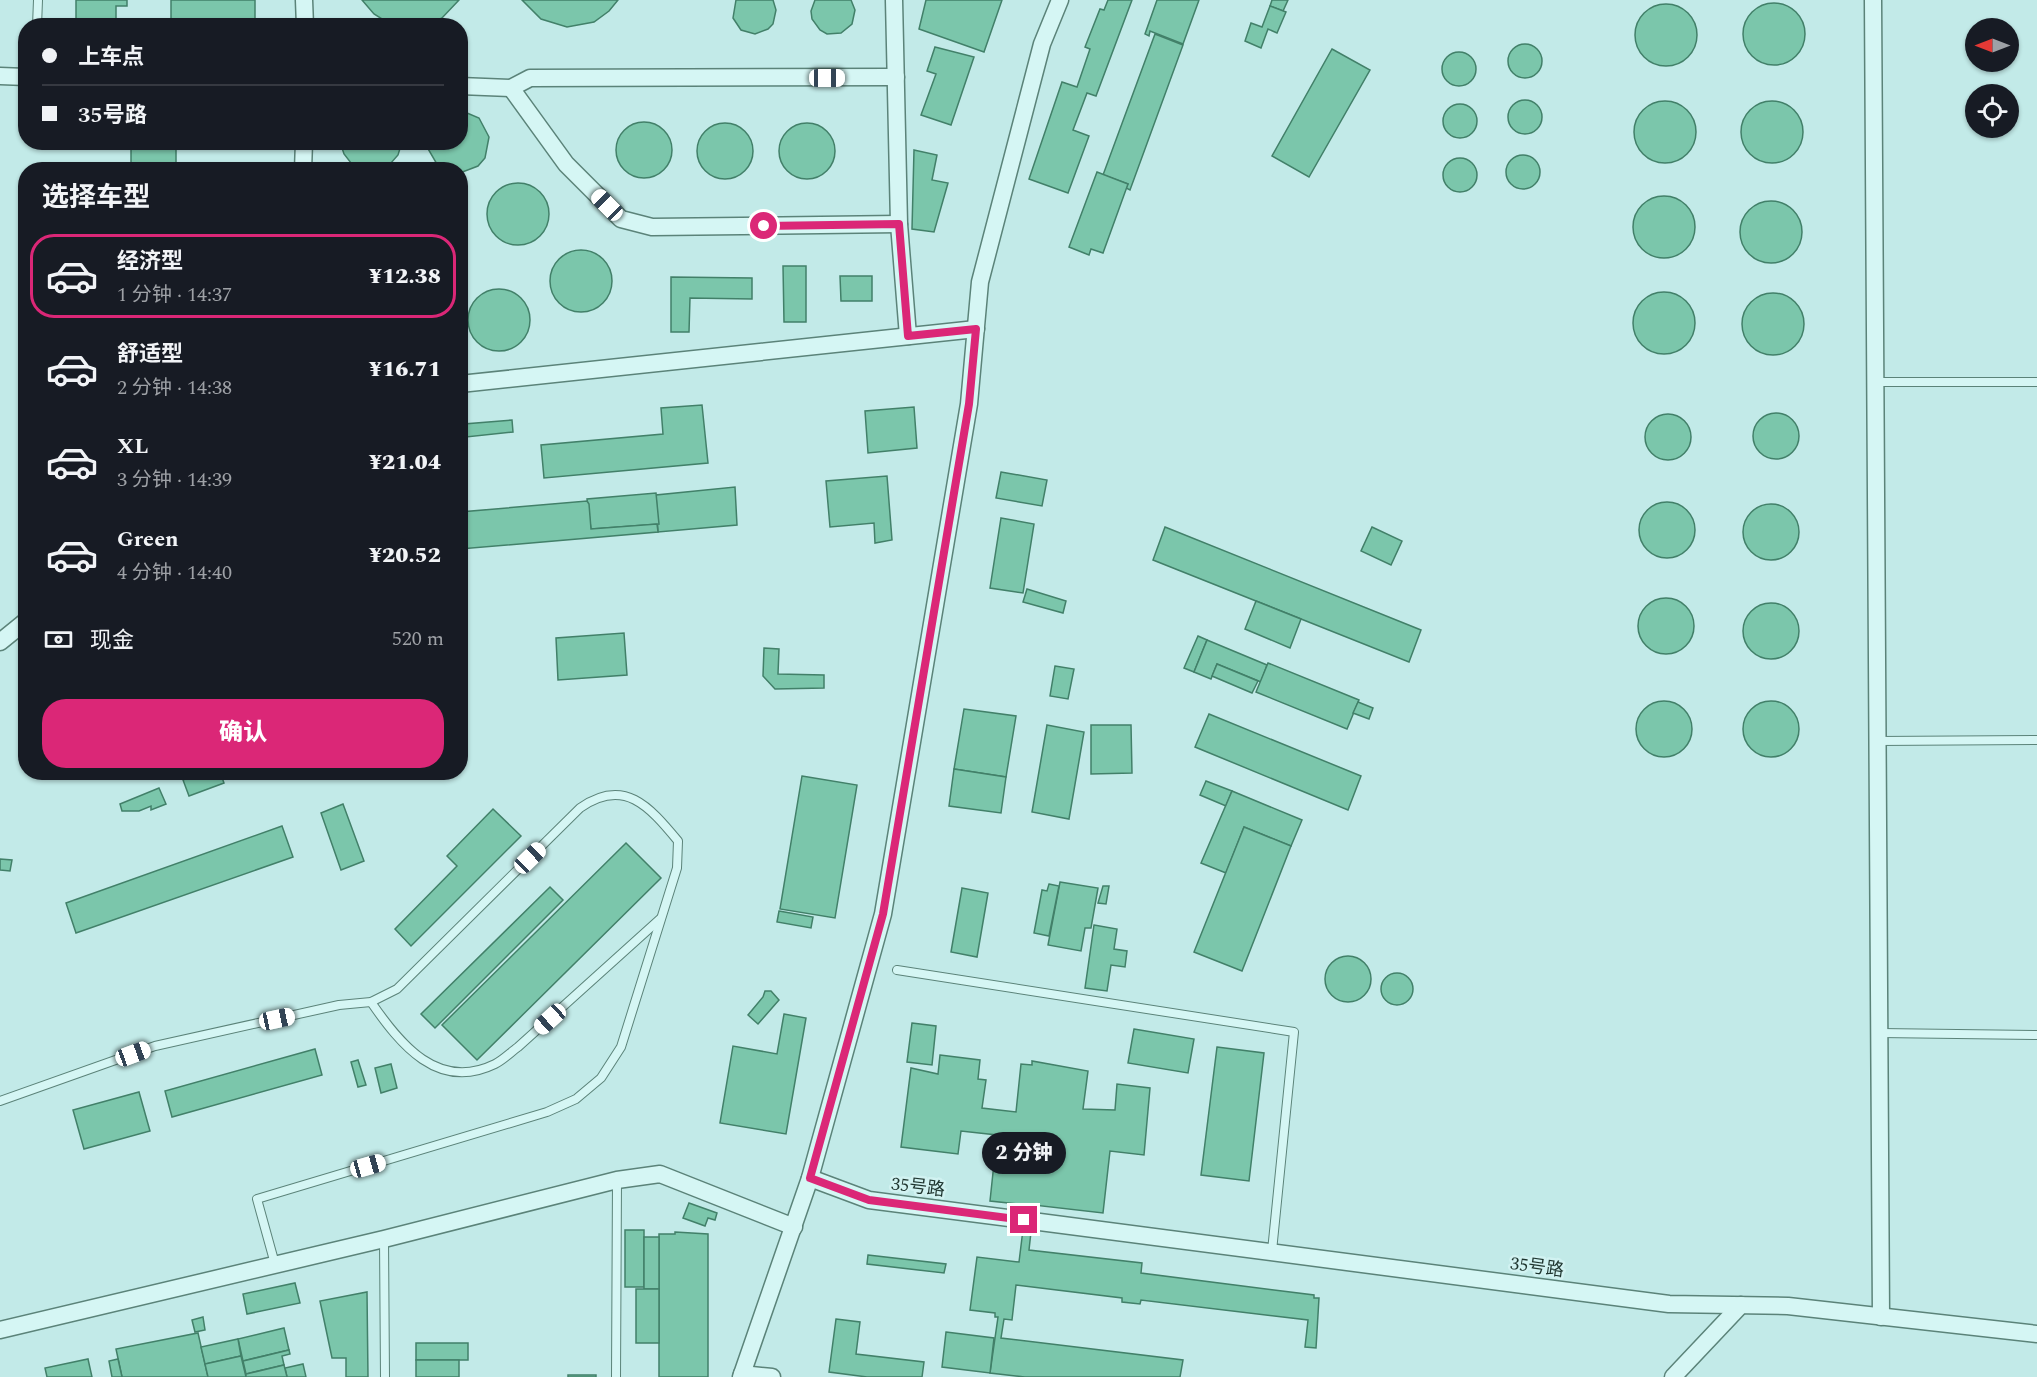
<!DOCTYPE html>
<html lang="zh">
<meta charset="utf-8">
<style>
body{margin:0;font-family:Spectral,"Noto Sans SC",serif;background:#242831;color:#f1f3f6;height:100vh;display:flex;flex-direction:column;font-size:22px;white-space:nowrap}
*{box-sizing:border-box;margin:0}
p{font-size:20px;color:#9ea1a6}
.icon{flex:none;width:33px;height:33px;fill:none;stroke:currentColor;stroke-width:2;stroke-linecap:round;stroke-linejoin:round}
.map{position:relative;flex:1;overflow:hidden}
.details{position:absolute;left:18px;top:162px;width:450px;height:618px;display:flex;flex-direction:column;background:#171b24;border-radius:24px;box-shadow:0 2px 4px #0004}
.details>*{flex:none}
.banner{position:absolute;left:18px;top:18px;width:450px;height:132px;border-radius:24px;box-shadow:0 2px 4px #0004;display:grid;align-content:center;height:132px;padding:0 24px;background:#171b24}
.needle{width:39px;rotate:270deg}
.tools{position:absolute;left:1965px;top:18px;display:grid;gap:12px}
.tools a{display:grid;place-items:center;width:54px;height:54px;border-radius:50%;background:#171b24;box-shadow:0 2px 4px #0004;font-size:30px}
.end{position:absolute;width:27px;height:27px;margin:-14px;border:8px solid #db2777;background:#fff;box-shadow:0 0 0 3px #fff}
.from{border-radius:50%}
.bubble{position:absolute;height:42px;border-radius:21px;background:#171b24;box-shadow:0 2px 4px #0004;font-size:20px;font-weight:800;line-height:42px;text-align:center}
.car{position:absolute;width:18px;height:36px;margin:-18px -9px;border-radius:8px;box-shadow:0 0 4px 2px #0007;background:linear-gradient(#fff 24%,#345 0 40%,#fff 0 76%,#345 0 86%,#fff 0)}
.banner b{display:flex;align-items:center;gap:21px;height:57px;font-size:22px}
.banner b+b{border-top:2px solid #363941}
.banner i{width:15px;height:15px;background:#f1f3f6}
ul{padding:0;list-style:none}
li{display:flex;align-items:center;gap:18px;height:84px;margin:0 12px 9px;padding:0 12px;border:3px solid transparent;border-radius:24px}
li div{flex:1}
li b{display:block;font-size:22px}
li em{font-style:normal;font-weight:800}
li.current{border-color:#db2777}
li>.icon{width:54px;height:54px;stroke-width:1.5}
h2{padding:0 24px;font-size:27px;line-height:72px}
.pay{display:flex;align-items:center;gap:15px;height:66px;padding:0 24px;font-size:22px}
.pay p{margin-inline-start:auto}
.cta{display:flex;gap:12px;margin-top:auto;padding:12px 24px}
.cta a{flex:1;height:69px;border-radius:24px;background:#db2777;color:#fff;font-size:24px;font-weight:800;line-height:69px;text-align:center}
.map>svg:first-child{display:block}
</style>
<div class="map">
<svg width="2037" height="1377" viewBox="0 0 2037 1377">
<rect width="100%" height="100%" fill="#c2eae8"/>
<g fill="#7bc6ab" stroke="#428069" stroke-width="1.5">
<polygon points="76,0 127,0 127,6 116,6 116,26 76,26"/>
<rect x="171" y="0" width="84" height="26"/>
<polygon points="362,0 459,0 442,18 426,26 390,24 374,14"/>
<polygon points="522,0 618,0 609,11 594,22 567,27 541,19"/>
<polygon points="736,0 773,0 776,10 773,24 768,29 755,34 741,30 733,18"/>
<polygon points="815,0 851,0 855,10 852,24 841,33 827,34 820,30 812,19 811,11"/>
<polygon points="926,0 1002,0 984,52 919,29"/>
<polygon points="1108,0 1132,0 1096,96 1087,93 1073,130 1089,136 1068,193 1029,179 1062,82 1077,87 1090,49 1085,47 1100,9 1104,10"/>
<polygon points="1157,0 1199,0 1183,44 1150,31 1149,36 1145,34"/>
<polygon points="1272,0 1288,0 1283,11 1270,6"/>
<circle cx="1774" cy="34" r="31"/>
<circle cx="1666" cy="35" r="31"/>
<polygon points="1270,6 1286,12 1277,33 1268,29 1261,48 1245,41 1251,23 1262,27"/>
<polygon points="1155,34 1183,45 1130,190 1126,188 1128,184 1103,175"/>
<circle cx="1525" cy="61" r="17"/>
<polygon points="935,47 974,57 951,125 921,115 936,74 927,71"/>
<polygon points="1332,49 1370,70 1309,177 1272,156"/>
<circle cx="1459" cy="69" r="17"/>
<circle cx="1525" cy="117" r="17"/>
<circle cx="1665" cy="132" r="31"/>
<circle cx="1772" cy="132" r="31"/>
<circle cx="1460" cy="121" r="17"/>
<polygon points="460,110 479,118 489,137 485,158 478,166 460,173 460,170 444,170 438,166 427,147 427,142 460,142"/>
<circle cx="644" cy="150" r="28"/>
<circle cx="725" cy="151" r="28"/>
<circle cx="807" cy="151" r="28"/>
<rect x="131" y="142" width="45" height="28"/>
<polygon points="340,142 402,142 398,155 391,163 377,170 360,168 351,163 344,154"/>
<polygon points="914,150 937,155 932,180 948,183 934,232 912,229"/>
<circle cx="1523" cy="172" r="17"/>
<circle cx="1460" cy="175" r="17"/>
<polygon points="1097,172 1128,184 1103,253 1091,249 1089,255 1069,247"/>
<circle cx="518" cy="214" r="31"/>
<circle cx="1664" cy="227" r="31"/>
<circle cx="1771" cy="232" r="31"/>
<polygon points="460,243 465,255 465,266 460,277"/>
<circle cx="581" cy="281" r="31"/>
<polygon points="783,266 806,266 806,322 784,322"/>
<polygon points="840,276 872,276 872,301 841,301"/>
<polygon points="671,277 752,278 752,299 690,298 689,332 671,332"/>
<circle cx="499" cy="320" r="31"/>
<circle cx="1664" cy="323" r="31"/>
<circle cx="1773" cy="324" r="31"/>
<polygon points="702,405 708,463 544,478 541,445 663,434 661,408"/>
<polygon points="914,407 917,448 868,453 865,411"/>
<circle cx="1776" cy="436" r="23"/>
<circle cx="1668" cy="437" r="23"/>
<polygon points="512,420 513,432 466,437 464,424"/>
<polygon points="1001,472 1047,480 1042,506 996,498"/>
<polygon points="887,476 892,540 875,543 874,523 830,527 826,481"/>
<polygon points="735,487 737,525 658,532 656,495"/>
<polygon points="656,493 659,524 591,529 587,499"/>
<polygon points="587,501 589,504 591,529 657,524 658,532 460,549 460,512"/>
<circle cx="1667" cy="530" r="28"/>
<circle cx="1771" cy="532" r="28"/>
<polygon points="1001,518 1034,524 1023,593 990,588"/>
<polygon points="1165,527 1421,630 1409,662 1153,560"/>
<polygon points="1372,527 1402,541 1391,565 1361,551"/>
<polygon points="1027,589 1066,601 1063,613 1023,602"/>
<circle cx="1666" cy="626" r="28"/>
<polygon points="1256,601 1301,619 1290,648 1245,629"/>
<circle cx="1771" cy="631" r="28"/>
<polygon points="624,633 627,675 558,680 556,638"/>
<polygon points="1198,636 1207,640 1194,672 1184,668"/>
<polygon points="1207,640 1267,665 1261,682 1217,664 1211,679 1194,672"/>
<polygon points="764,648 779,649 778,674 824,675 824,688 775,689 763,676"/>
<polygon points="1268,663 1359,700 1347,729 1256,692"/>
<polygon points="1217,664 1258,681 1252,693 1212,676"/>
<polygon points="1055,666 1074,669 1068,699 1050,696"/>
<circle cx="1664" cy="729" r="28"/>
<circle cx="1771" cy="729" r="28"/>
<polygon points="1358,702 1373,708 1369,719 1353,713"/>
<polygon points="964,709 1016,716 1006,777 954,769"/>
<polygon points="1209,714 1361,776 1348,810 1195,747"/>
<polygon points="1047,725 1084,732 1069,819 1032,812"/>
<polygon points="1091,725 1131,725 1132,773 1091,774"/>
<polygon points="954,769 1006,777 1001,813 949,806"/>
<polygon points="201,772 220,772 224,783 189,796 183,780"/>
<polygon points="802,776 857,785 835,918 780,909"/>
<polygon points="1206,781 1232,791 1226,806 1200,795"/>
<polygon points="159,788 166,804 151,810 151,806 139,811 122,811 120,804"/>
<polygon points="1232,791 1302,820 1291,846 1244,827 1226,873 1201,863"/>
<polygon points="343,804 364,861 341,870 321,813"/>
<polygon points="493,809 521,836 411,946 395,929 457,866 447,856"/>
<polygon points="282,826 293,857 76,933 66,903"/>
<polygon points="1244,827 1291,846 1242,971 1194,952"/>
<polygon points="626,843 661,878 477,1060 442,1025"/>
<polygon points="0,859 12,860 10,871 0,870"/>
<polygon points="1060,882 1098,888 1091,928 1085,928 1081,951 1048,945"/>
<polygon points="1049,884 1059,886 1049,936 1034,933 1042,890 1047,891"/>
<polygon points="1103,886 1109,886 1106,904 1098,903"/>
<polygon points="550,887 563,900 435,1028 421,1014"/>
<polygon points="962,888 988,893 977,957 951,952"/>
<polygon points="779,911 813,917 811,928 777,922"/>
<polygon points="1094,925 1117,929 1114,949 1127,951 1125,967 1111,965 1107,991 1085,988"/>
<circle cx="1348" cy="979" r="23"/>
<circle cx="1397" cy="989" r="16"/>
<polygon points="765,991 771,991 779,1000 758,1024 748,1015 763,997"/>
<polygon points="784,1014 806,1018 786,1134 720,1123 733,1046 777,1054"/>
<polygon points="912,1023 936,1026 932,1065 907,1062"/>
<polygon points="1134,1029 1194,1039 1188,1073 1128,1063"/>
<polygon points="1217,1047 1264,1053 1249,1181 1201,1175"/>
<polygon points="315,1049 322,1075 172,1117 165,1091"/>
<polygon points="940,1055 980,1060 978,1079 986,1080 982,1108 1016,1112 1021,1064 1032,1065 1032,1061 1088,1071 1083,1109 1115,1110 1117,1084 1150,1088 1144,1155 1110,1151 1103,1213 1034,1205 1029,1250 1142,1263 1141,1273 1314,1295 1314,1298 1319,1298 1316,1348 1305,1347 1308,1320 1141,1300 1140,1304 1122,1302 1122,1298 1016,1285 1012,1320 1004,1319 1001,1338 1183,1360 1180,1377 1025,1377 990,1373 998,1317 995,1317 995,1313 970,1310 977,1257 1019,1262 1026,1205 990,1201 997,1135 961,1131 958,1154 901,1147 911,1068 938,1074"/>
<polygon points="358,1060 366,1085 358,1087 351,1062"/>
<polygon points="391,1064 397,1088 381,1093 375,1068"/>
<polygon points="139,1092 150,1131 84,1149 73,1110"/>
<polygon points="689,1203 717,1213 715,1220 708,1218 705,1226 683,1218"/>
<rect x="625" y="1230" width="19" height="57"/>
<polygon points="675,1232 708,1234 708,1377 659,1377 659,1234 675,1234"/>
<rect x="644" y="1237" width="15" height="52"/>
<polygon points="868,1255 946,1264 944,1273 867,1264"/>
<polygon points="295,1283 300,1303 247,1314 243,1294"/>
<rect x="636" y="1289" width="23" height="54"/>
<polygon points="367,1292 368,1377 346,1377 346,1358 332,1358 320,1301"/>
<polygon points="203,1317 205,1330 195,1332 192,1320"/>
<polygon points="836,1319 860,1322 856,1354 924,1362 922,1377 867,1377 829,1372"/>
<polygon points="284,1328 289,1350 243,1361 238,1339"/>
<polygon points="946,1332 994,1338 990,1373 942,1367"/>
<polygon points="198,1333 208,1377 122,1377 116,1349"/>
<polygon points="238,1339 241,1356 205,1364 201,1347"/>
<rect x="416" y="1343" width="52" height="17"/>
<polygon points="289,1350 290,1354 282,1356 284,1365 246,1374 243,1361"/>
<polygon points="241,1356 246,1377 208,1377 205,1364"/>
<polygon points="88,1359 92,1377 47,1377 45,1368"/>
<polygon points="118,1359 122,1377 112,1377 109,1361"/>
<rect x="416" y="1360" width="43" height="17"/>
<polygon points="303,1364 306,1377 287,1377 285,1368"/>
<polygon points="284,1365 287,1377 246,1377 246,1374"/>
<rect x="568" y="1375" width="28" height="2"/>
</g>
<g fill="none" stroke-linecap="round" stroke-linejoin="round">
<g stroke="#5b8379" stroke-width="10">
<g id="service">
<polyline points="37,26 38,0"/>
<polyline points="1874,382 2037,382"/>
<polyline points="1877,741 2037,740"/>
<polyline points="897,970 1294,1032 1272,1251"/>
<path d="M371,1002C400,1044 438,1092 495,1064C503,1060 511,1052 518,1047L660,919"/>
<polyline points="1880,1033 2037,1035"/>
<path d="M0,1101L155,1046L339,1005L371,1002L397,989L580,808C624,777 649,806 678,841L677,868L621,1047L601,1078L576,1099L547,1112L257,1199L275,1264"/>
<polyline points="384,1239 385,1377"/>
<polyline points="616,1377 617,1180"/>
</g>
</g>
<g stroke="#5b8379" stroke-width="19">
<g id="minor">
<polyline points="304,0 305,26"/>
<polyline points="894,0 899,224 908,336"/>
<polyline points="1873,0 1881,1317"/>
<polyline points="0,76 26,77"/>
<polyline points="460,86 511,88 530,78 896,77"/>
<polyline points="511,88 566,164 621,219 652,227 899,224"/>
<polyline points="303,170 304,142"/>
<polyline points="460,384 976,329"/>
<polyline points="0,642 26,621"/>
<polyline points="810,1178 869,1200 1024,1220"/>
<polyline points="1032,1221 1669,1304 1788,1306 2037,1334"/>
<polyline points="0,1330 384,1239 617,1180 660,1174 794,1227"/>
<polyline points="742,1374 772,1377"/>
<polyline points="741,1377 810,1178 883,914 969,404 980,282 1042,44 1060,0"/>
<polyline points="1673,1377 1741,1305"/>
</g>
</g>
<use href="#service" stroke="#d5f6f4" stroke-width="8"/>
<use href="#minor" stroke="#d5f6f4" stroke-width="16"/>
</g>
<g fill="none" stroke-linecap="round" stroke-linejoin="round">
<polyline stroke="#db2777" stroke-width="8" points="764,226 899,224 908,336 976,329 969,404 883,914 810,1178 869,1200 1024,1220"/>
</g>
<g text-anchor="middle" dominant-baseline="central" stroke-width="5" stroke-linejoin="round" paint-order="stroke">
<g font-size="18" fill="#1e342e" stroke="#d1f2f1">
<text transform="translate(918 1187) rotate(7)">35号路</text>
<text transform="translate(1537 1267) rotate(8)">35号路</text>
</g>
</g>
</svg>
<div class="tools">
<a><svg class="needle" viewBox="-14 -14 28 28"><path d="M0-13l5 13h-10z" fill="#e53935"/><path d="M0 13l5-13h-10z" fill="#9ea1a6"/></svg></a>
<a><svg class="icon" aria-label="locate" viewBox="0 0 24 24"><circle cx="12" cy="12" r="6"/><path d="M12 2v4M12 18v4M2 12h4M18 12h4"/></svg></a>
</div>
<i class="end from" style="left:764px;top:226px"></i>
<i class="end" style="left:1024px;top:1220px"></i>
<div class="bubble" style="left:982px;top:1132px;width:84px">2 分钟</div>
<i class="car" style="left:827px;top:78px;rotate:90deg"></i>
<i class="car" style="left:607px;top:205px;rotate:315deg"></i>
<i class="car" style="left:530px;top:858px;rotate:46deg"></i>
<i class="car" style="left:277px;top:1019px;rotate:78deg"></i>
<i class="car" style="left:550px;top:1019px;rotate:228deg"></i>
<i class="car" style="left:133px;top:1054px;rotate:70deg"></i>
<i class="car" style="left:368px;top:1166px;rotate:74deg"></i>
<div class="banner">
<b><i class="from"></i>上车点</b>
<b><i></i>35号路</b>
</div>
<section class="details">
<h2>选择车型</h2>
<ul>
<li class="current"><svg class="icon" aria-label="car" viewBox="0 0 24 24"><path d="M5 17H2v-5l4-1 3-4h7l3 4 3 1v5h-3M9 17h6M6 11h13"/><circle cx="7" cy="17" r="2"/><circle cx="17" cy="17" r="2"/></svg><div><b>经济型</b><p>1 分钟 · 14:37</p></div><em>¥12.38</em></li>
<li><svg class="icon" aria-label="car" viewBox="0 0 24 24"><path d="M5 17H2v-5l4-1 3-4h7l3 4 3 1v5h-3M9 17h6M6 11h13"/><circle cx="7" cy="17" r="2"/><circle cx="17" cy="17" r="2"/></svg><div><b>舒适型</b><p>2 分钟 · 14:38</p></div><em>¥16.71</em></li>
<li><svg class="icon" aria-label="car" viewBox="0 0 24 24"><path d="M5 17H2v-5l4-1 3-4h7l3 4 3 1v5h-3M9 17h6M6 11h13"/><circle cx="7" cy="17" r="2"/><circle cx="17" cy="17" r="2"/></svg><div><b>XL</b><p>3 分钟 · 14:39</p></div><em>¥21.04</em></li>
<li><svg class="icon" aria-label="car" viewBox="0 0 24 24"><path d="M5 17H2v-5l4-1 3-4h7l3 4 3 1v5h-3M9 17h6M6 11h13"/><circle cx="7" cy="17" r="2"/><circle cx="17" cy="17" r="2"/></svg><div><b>Green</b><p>4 分钟 · 14:40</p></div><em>¥20.52</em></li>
</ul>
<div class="pay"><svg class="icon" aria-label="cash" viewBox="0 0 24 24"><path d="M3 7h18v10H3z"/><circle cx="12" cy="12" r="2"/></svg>现金<p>520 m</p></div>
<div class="cta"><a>确认</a></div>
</section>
</div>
